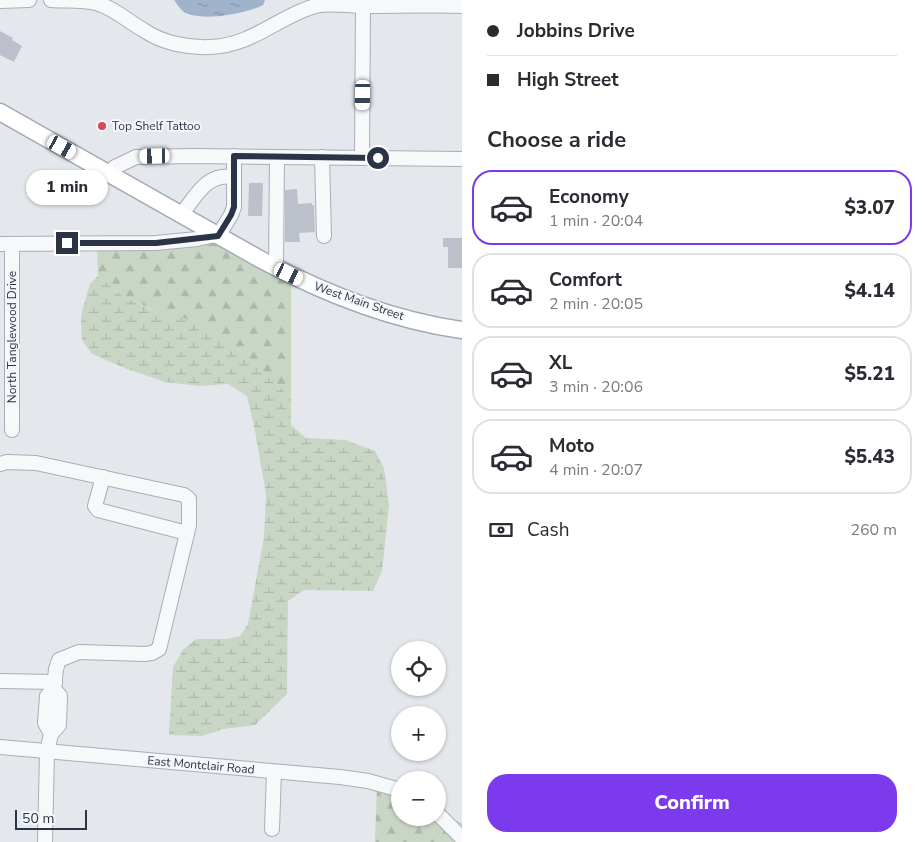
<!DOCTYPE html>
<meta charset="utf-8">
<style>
body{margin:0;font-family:"Nunito Sans",sans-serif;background:#f2f2f3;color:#2b2b33;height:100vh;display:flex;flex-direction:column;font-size:19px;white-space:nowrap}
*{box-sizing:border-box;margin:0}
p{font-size:16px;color:#7c7c81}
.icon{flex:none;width:28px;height:28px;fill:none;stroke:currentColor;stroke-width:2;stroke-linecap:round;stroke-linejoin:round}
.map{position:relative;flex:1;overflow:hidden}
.sheet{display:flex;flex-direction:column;background:#fff;width:460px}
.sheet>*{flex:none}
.guide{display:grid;align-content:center;height:110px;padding:0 25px;background:#fff}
.tools{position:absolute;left:391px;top:641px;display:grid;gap:10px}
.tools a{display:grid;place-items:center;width:55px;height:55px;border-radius:50%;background:#fff;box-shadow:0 1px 4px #0004;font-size:25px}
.scale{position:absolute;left:15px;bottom:12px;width:72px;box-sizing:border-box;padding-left:5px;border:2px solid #2b3445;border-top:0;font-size:14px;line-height:18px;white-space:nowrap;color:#2b3445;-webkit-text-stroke:4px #f4f6f9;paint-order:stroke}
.end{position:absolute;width:22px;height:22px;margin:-11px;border:6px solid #2b3445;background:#fff;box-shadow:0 0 0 2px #fff}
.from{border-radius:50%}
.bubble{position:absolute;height:35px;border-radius:18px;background:#fff;box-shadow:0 1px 4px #0004;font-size:16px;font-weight:800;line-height:35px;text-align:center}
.car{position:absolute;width:15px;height:30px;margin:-15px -8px;border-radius:6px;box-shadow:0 0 4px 1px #0007;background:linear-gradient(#fff 24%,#345 0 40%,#fff 0 76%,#345 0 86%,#fff 0)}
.guide b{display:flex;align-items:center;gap:18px;height:48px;font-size:19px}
.guide b+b{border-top:1px solid #e1e1e2}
.guide i{width:12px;height:12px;background:#2b2b33}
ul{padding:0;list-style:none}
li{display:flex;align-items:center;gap:15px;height:75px;margin:0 10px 8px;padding:0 15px;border:2px solid #e1e1e2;border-radius:20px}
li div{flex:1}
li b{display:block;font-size:19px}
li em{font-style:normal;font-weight:800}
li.current{border-color:#7c3aed}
li>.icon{width:45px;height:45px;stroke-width:1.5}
h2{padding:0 25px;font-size:22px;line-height:60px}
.pay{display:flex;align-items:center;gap:12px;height:55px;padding:0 25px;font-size:19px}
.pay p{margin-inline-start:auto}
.primary-button{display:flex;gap:10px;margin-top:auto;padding:10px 25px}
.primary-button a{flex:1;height:58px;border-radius:20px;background:#7c3aed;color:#fff;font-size:20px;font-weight:800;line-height:58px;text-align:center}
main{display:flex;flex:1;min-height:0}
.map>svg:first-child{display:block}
</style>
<main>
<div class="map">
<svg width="462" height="842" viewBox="0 0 462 842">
<defs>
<pattern id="forest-firs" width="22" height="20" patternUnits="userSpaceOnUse" patternTransform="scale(1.25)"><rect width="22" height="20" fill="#c9d6c5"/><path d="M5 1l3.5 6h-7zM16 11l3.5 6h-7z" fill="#adb8ab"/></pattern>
<pattern id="wetland-marsh" width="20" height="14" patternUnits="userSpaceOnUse" patternTransform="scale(1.25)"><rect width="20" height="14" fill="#c9d6c5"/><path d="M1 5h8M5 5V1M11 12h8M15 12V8" fill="none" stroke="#adb8ab"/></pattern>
<pattern id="water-ripples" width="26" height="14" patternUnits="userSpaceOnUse" patternTransform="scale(1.25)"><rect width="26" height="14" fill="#9fb4cc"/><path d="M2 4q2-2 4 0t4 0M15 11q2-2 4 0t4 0" fill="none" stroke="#8293a7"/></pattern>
</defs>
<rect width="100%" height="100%" fill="#e4e7ec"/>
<g fill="url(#forest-firs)">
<polygon points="208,236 291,281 291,398 236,347 123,296 98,276 97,240"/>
<polygon points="377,787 400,797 400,818 438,818 438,815 462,823 462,842 375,842"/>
</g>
<polygon fill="url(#wetland-marsh)" points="98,276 123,296 150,309 197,322 236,347 291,398 291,425 306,438 345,440 375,451 384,468 389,505 382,571 373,591 304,590 288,601 287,694 255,725 223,729 202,736 169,735 173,667 183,650 196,639 226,639 240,636 248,624 264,537 266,494 255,431 247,396 228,384 200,386 165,382 127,369 92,354 82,340 81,324 82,311 90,284"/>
<path fill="url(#water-ripples)" d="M174,0H265L263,5C246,14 201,22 184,12C180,9 177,4 174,0Z"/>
<g fill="#bbc0ca">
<polygon points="0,31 13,38 12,40 22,46 14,62 0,55"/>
<polygon points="249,183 263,183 262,216 248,216"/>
<polygon points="297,189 298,204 312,203 312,205 314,205 315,232 299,233 300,242 285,242 285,190"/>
<polygon points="443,238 462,238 462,268 448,268 448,247 443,247"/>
</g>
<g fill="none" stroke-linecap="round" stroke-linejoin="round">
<g stroke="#a9aeb7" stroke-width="16">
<g id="minor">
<path d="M51,0C65,1 84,0 96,3C114,8 129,22 145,31C163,43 188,48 210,47C252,46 277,17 315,6C330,2 348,6 364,6C396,6 429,5 462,6"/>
<polyline points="0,1 29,0"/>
<polyline points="322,157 324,236"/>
<polyline points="362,158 363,6"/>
<polyline points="109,173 115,167 136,157 193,156 462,159"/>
<path d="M181,215C197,195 206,173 234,177"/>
<polyline points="218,236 231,215 234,207 234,156"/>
<polyline points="0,244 156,243 197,239 216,235"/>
<polyline points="276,268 277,157"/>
<polyline points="12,430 12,244"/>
<polyline points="0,464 7,462 36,463 184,495 189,499 189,525 159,649 152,653 145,654 79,652 59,660 56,669 54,689"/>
<polyline points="103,477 95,506 98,510 187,533"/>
<polyline points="0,681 55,682"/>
<polyline points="0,747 340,777 368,781 400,790"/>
<polyline points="438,814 462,838"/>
<polyline points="272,829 274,772"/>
<polyline points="45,842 47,752 51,734 59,725 60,696 54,689 47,696 45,723 51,734"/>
</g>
</g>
<g stroke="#a3abb8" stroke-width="19">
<path id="major" d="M0,112L258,258C321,292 390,320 462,330"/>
</g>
<use href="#minor" stroke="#f7f8fa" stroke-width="14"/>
<use href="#major" stroke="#fff" stroke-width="16"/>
</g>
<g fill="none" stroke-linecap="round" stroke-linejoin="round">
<polyline stroke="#2b3445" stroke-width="6" points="67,243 156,243 218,236 231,215 234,207 234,156 378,158"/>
</g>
<circle fill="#d1495b" stroke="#f4f6f9" stroke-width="2" cx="102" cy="126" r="5"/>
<g text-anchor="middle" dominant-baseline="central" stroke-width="4" stroke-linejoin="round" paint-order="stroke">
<g font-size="12" fill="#2b3445" stroke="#f4f6f9" text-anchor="start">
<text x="112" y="126">Top Shelf Tattoo</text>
</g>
<g font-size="12" fill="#2b3445" stroke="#f4f6f9">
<text transform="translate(359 301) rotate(19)">West Main Street</text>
<text transform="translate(12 337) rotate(-90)">North Tanglewood Drive</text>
<text transform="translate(201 765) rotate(5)">East Montclair Road</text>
</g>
</g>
</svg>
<div class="tools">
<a><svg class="icon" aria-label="locate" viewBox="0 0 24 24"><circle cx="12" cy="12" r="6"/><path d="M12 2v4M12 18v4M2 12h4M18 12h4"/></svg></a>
<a>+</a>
<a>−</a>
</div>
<div class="scale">50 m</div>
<i class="end from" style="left:378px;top:158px"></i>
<i class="end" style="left:67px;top:243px"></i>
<div class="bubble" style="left:26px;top:170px;width:82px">1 min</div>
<i class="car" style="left:363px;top:95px;rotate:181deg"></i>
<i class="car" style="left:62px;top:147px;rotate:119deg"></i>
<i class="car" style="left:155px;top:156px;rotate:269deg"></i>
<i class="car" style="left:289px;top:274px;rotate:116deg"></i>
</div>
<section class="sheet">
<div class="guide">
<b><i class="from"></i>Jobbins Drive</b>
<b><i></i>High Street</b>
</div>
<h2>Choose a ride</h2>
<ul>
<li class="current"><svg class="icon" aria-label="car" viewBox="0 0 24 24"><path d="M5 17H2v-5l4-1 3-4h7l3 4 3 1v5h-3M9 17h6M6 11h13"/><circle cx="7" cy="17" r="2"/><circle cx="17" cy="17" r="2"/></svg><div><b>Economy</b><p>1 min · 20:04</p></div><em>$3.07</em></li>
<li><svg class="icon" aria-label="car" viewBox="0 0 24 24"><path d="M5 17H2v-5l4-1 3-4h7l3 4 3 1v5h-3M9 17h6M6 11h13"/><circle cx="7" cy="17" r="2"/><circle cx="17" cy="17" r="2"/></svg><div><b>Comfort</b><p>2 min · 20:05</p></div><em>$4.14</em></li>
<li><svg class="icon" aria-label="car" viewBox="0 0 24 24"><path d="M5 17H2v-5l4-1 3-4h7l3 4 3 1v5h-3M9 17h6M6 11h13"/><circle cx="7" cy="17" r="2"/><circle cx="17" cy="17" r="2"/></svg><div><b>XL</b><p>3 min · 20:06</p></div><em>$5.21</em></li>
<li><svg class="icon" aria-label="car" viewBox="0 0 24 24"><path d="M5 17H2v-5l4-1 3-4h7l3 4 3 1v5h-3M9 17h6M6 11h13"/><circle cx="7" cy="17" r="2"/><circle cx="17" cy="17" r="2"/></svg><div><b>Moto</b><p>4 min · 20:07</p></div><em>$5.43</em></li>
</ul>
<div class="pay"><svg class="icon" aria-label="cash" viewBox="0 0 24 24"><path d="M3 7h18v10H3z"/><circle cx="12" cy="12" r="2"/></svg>Cash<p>260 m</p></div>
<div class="primary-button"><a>Confirm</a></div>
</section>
</main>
